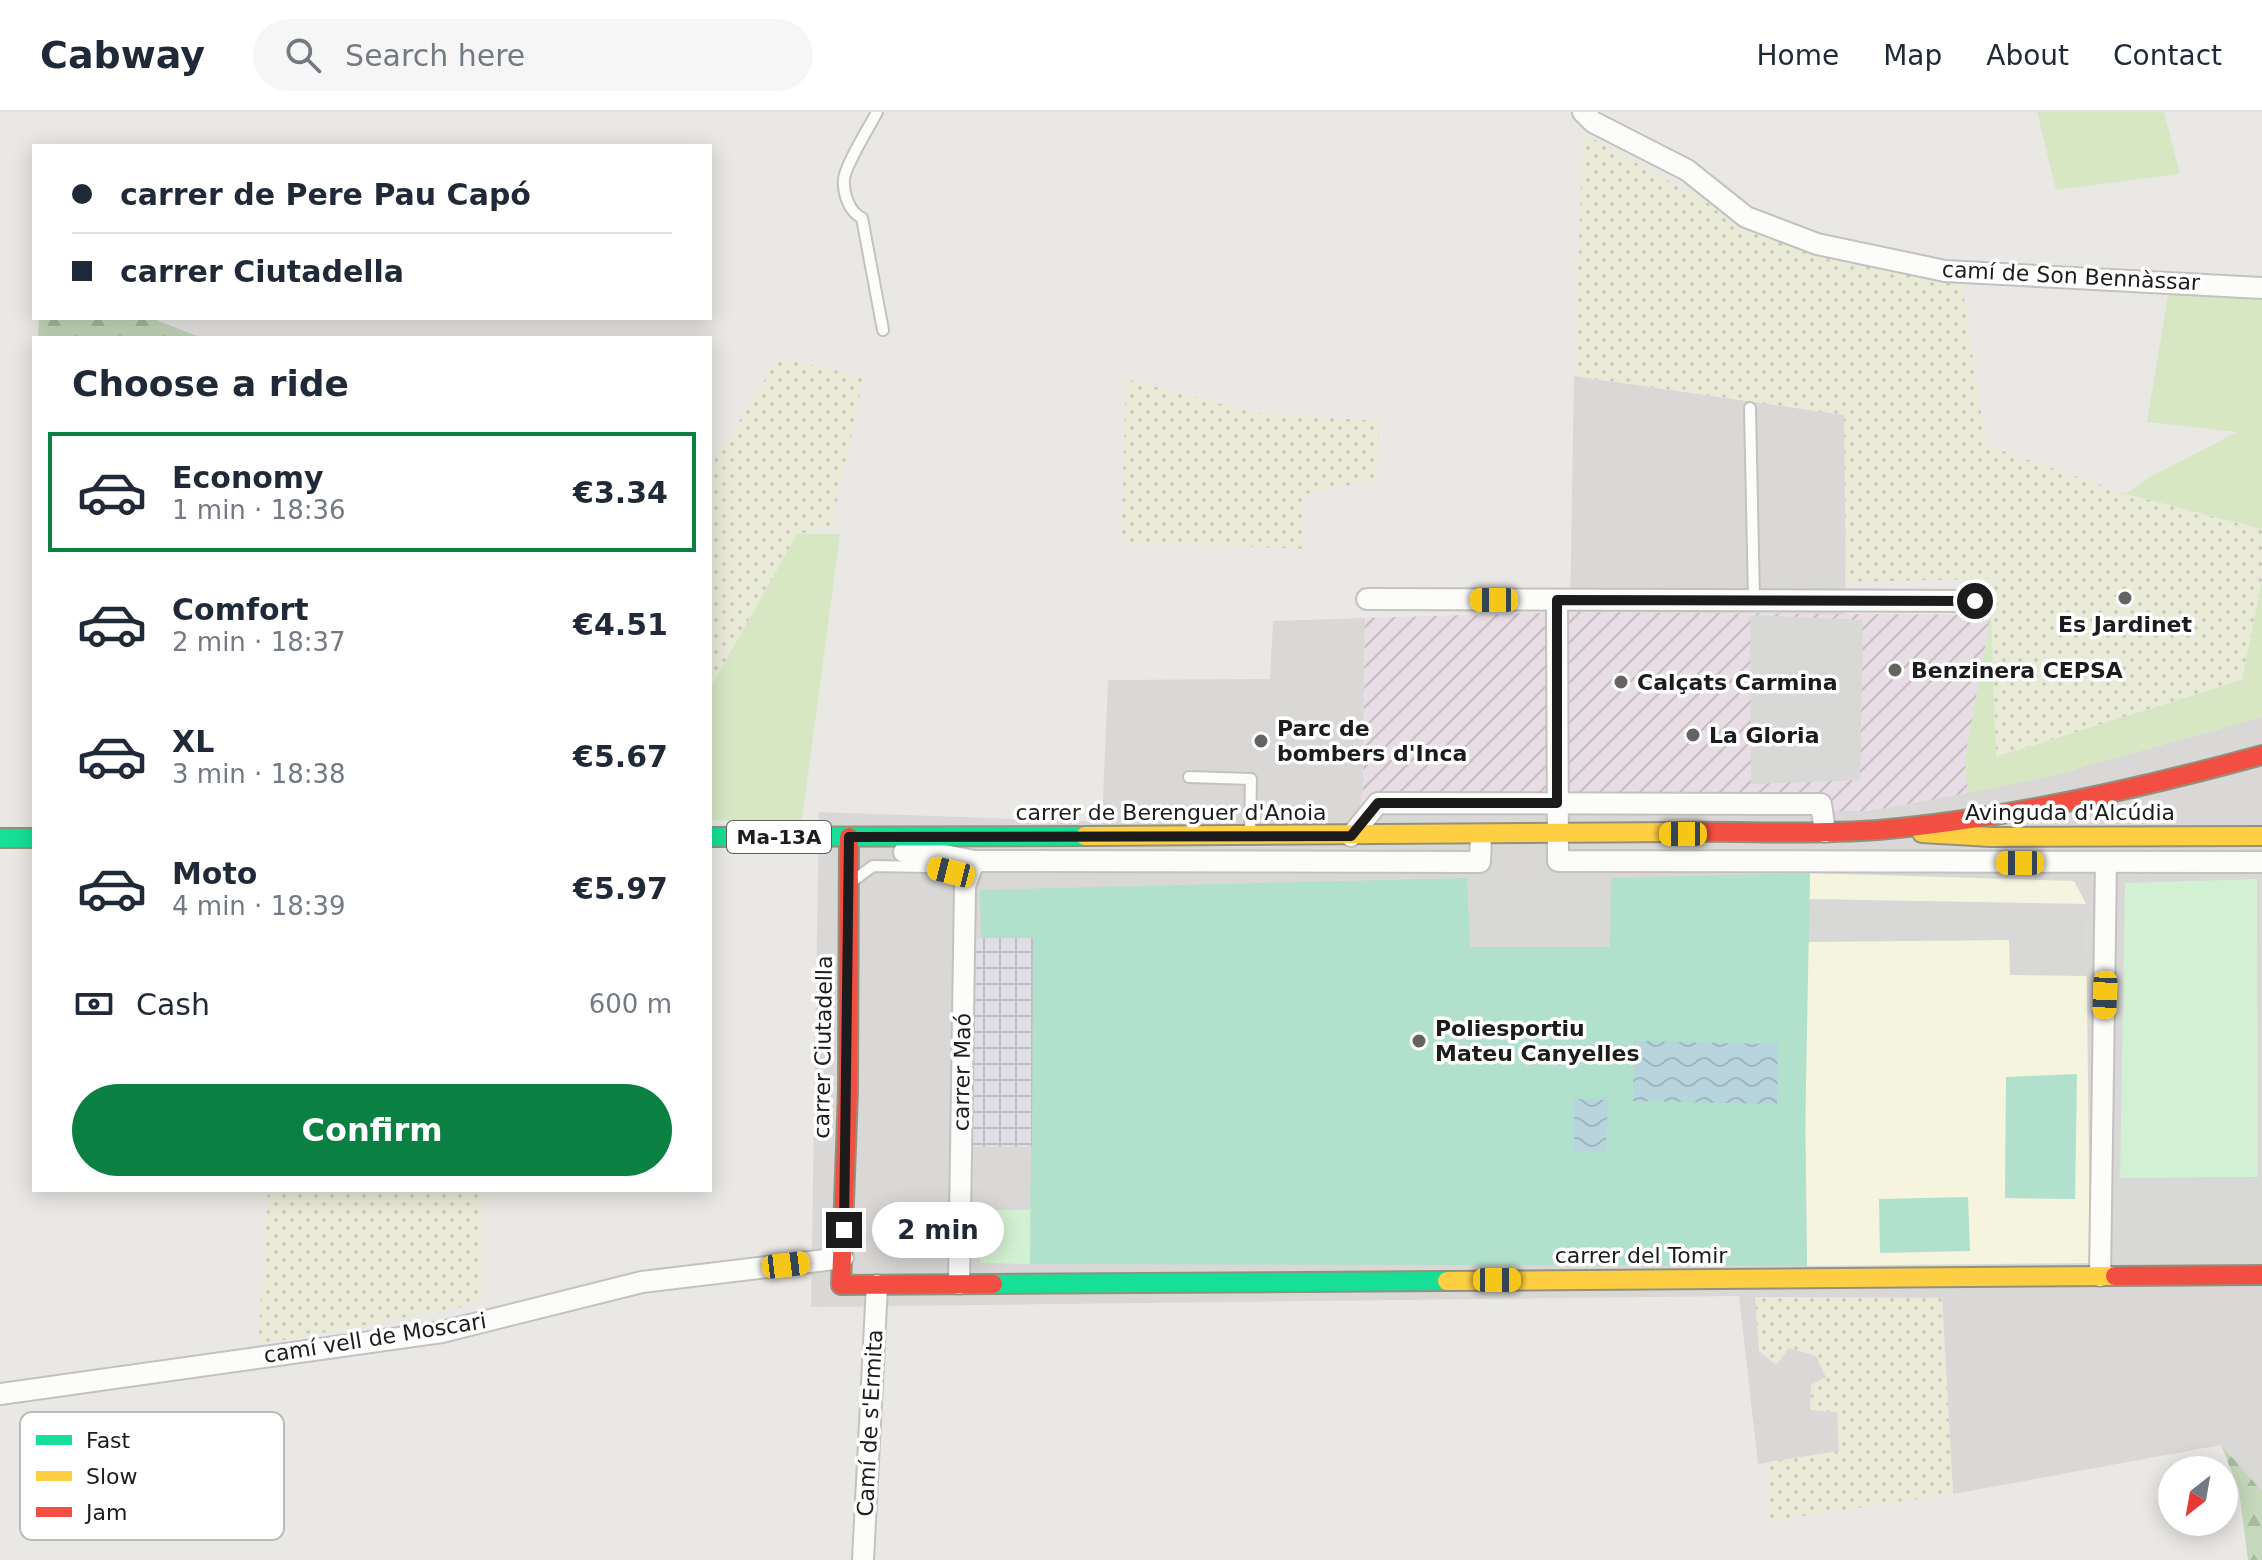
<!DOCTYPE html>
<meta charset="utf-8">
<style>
body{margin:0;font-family:"DejaVu Sans",sans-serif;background:#f6f6f7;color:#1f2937;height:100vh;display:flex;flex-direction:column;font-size:30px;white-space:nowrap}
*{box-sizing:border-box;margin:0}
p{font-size:26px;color:#747a83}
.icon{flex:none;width:44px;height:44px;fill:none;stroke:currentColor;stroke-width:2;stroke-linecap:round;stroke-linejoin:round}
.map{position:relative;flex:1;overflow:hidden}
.drawer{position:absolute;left:32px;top:224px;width:680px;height:856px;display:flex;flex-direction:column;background:#fff;border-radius:0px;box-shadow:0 4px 20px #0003}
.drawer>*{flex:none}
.hud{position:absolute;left:32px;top:32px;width:680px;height:176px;border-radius:0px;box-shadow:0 4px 20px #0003;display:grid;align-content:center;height:176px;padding:0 40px;background:#fff}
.needle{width:52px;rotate:211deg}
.buttons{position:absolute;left:2158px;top:1344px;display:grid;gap:16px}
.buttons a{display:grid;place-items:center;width:80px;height:80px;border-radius:50%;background:#fff;box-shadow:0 4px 20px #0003;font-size:40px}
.end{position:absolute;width:36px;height:36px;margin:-18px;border:10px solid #1c1c1c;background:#fff;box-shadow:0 0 0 4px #fff}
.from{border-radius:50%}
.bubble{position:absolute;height:56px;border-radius:28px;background:#fff;box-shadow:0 4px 20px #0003;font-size:26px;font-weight:700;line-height:56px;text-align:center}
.car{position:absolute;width:24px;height:48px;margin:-24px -12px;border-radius:10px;box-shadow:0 0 6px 2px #0007;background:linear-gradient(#f5c518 24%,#345 0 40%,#f5c518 0 76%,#345 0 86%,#f5c518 0)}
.hud b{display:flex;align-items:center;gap:28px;height:76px;font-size:30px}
.hud b+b{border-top:2px solid #e0e1e3}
.hud i{width:20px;height:20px;background:#1f2937}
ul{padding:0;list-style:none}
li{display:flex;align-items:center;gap:24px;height:120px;margin:0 16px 12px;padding:0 24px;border:4px solid transparent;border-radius:0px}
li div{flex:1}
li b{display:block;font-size:30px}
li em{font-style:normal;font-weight:700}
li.active{border-color:#0b8043}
li>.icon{width:72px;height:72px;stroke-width:1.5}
h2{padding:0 40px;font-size:36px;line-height:96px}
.pay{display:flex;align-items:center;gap:20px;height:88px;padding:0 40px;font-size:30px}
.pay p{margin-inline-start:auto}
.action{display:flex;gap:16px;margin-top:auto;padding:16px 40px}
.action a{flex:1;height:92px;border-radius:48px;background:#0b8043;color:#fff;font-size:32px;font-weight:700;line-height:92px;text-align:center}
header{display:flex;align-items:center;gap:48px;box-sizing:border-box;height:112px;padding:0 40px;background:#fff;border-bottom:2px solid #e0e1e3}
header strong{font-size:38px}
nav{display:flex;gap:44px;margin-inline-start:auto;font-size:28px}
.search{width:560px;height:72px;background:#f6f6f7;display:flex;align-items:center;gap:20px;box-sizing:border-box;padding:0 28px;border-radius:44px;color:#747a83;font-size:30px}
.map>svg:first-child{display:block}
</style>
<header>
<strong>Cabway</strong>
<div class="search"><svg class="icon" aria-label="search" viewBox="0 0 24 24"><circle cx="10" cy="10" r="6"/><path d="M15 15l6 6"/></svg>Search here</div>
<nav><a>Home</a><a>Map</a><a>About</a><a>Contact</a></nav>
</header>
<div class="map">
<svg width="2262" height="1448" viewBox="0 0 2262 1448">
<defs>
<pattern id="industrial-furrows" width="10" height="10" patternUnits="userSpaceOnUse" patternTransform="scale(2)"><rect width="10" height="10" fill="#e8dde4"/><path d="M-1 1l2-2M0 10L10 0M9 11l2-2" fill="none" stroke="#c6bdc3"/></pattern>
<pattern id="farmland-dots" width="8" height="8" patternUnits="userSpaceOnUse" patternTransform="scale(2)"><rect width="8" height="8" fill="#e9ead8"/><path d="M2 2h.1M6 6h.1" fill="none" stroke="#c7c8b9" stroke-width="1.8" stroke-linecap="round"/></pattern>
<pattern id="forest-firs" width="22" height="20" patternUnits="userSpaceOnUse" patternTransform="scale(2)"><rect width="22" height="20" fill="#c5d8bb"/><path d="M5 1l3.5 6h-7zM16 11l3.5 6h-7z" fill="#a9b9a0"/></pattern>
<pattern id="plaza-grid" width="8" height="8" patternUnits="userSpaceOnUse" patternTransform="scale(2)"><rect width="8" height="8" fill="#dfdee4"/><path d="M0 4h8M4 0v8" fill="none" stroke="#bfbec3"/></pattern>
<pattern id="water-waves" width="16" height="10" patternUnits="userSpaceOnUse" patternTransform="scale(2)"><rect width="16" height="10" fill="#b8d5dd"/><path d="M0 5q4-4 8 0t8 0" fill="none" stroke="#9eb6bd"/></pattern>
</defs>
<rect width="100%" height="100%" fill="#eae8e5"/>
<g fill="#d9d8d6">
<polygon points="1574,264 1847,303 1845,502 1570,500"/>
<polygon points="1365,506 1363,677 1359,701 2043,666 2262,605 2262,1379 2221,1333 1953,1382 1942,1187 1789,1236 1816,1244 1826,1265 1810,1298 1837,1300 1839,1339 1758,1352 1739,1184 811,1195 819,700 1102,710 1108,568 1270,567 1273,509"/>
</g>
<polygon fill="url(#industrial-furrows)" points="1570,500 1991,503 1965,647 1968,681 1869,699 1359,701 1363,677 1365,506"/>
<polygon fill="#f5f4df" points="1810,761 2074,769 2086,792 2090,1151 1807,1154 1805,961"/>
<g fill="#d8d8d6">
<polygon points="1750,503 1863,508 1860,668 1751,672"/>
<polygon points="1467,766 1611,766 1610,835 1469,835"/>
<polygon points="1809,787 2086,792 2087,864 2010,863 2009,828 1808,830"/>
<polygon points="2258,1065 2259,1147 2117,1148 2120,1066"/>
</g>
<g fill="url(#farmland-dots)">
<polygon points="1583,21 1770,126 1962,172 1986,333 2126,382 2262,417 2262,469 2242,568 1995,646 1990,467 1846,470 1844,303 1574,264"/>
<polygon points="778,246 864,264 832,413 797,423 710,577 710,356"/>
<polygon points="1126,267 1256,301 1380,309 1375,368 1305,382 1303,437 1121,430"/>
<polygon points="268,1078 482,1078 482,1191 258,1233"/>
<polygon points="1755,1185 1942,1186 1953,1382 1770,1409 1769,1350 1839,1339 1837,1300 1810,1298 1811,1273 1826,1265 1816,1244 1789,1236 1776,1253 1759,1239"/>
</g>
<g fill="#d7e7c4">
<polygon points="2037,0 2164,0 2180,62 2056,78"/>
<polygon points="2169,178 2262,188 2262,417 2126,382 2150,365 2237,320 2147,310"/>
<polygon points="797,422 840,422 802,709 710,708 710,577"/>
<polygon points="2262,469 2262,605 2043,666 1968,681 1965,647 1991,503 1996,645 2242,568"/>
</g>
<g fill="url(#forest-firs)">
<polygon points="39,206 151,206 202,226 38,226"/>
<polygon points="2221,1333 2262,1379 2262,1448 2248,1448 2239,1378"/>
</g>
<g fill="#d2f0d3">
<polygon points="2257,767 2258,1065 2120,1066 2125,771"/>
<polygon points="980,1098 1031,1098 1030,1152 980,1151"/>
</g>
<g fill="#b1e0cc">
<polygon points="1810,761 1805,1022 1807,1154 1030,1152 1033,826 981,826 980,778 1467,766 1470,835 1610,835 1611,766"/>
<polygon points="2077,962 2075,1087 2005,1086 2006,965"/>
<polygon points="1968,1085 1970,1139 1880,1141 1879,1087"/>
</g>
<polygon fill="url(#plaza-grid)" points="964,826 1033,826 1032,1035 961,1035"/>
<g fill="url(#water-waves)">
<polygon points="1634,929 1778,932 1777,992 1633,989"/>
<polygon points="1574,987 1608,988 1606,1040 1574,1039"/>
</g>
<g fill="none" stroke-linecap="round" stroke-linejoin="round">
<g stroke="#c3c2c1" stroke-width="14">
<g id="lane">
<path d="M877,0C870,14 844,55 844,68C843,81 849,100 862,106L883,218"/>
<polyline points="1750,296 1754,488"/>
<polyline points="1189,665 1251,667 1250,722"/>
<polyline points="854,768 873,754 928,755 951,760 965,774"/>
</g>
</g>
<g stroke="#c3c2c1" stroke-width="24">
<g id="street">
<polyline points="1583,0 1593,10 1687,58 1746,105 1817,132 1945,159 2262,176"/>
<polyline points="1367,487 1975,489"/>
<polyline points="1557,488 1558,749 2262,750"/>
<polyline points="1351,724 1378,691 1821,692 1825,720"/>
<polyline points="904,740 929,740 974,749 1480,750 1481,723"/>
<polyline points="2100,1164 2106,751"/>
<polyline points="959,1172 965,774 974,749"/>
<polyline points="0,1282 442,1220 642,1170 843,1146"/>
<polyline points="863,1448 877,1173"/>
</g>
</g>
<g stroke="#91927e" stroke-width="22">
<g id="fast">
<polyline points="710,725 1085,724"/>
<polyline points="0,726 34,726"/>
<polyline points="993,1172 1447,1169"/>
</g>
</g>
<g stroke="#91927e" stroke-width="22">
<g id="slow">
<polyline points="1922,721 1991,725 2262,724"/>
<polyline points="1085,724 1682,720"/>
<polyline points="1447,1169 2115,1164"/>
</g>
</g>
<g stroke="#91927e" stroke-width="22">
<g id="jam">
<path d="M1682,720C1747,719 1814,723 1878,718C2006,707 2138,677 2262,643"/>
<polyline points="849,725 848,979 841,1173 993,1172"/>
<polyline points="2115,1164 2262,1163"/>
</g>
</g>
<use href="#lane" stroke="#fcfcfb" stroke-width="10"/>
<use href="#street" stroke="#fcfcfb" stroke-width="20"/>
<use href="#fast" stroke="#16e098" stroke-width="18"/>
<use href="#slow" stroke="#ffcf43" stroke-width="18"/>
<use href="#jam" stroke="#f24e42" stroke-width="18"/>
</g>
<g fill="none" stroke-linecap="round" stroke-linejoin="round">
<polyline stroke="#1c1c1c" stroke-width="10" points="844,1118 849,725 1351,724 1378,691 1557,691 1557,488 1975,489"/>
</g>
<g fill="#646362" stroke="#fff" stroke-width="3">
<circle cx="2125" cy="486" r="8"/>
<circle cx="1895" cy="558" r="8"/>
<circle cx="1621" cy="570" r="8"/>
<circle cx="1693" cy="623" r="8"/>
<circle cx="1261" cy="629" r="8"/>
<circle cx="1419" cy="929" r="8"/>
</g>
<g text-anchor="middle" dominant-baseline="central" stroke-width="7" stroke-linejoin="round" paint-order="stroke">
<rect fill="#fff" stroke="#606060" stroke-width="2" x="727" y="709" width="104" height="32" rx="6"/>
<g font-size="20" font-weight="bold" fill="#1c1c1c">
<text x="779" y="725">Ma-13A</text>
</g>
<g font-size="22" fill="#1c1c1c" stroke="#fff">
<text transform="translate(2071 164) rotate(3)">camí de Son Bennàssar</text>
<text x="1171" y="700">carrer de Berenguer d'Anoia</text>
<text x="2070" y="700">Avinguda d'Alcúdia</text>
<text transform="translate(823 935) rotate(-89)">carrer Ciutadella</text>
<text transform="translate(962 960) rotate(-89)">carrer Maó</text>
<text x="1641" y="1143">carrer del Tomir</text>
<text transform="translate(375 1226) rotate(-9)">camí vell de Moscari</text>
<text transform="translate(870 1311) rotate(-87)">Camí de s'Ermita</text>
</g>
<g font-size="22" font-weight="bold" fill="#1c1c1c" stroke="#fff" text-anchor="start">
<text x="2125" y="512" text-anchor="middle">Es Jardinet</text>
<text x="1911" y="558">Benzinera CEPSA</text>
<text x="1637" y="570">Calçats Carmina</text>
<text x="1277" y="616">Parc de<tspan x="1277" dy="25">bombers d'Inca</tspan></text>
<text x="1709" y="623">La Gloria</text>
<text x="1435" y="916">Poliesportiu<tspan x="1435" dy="25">Mateu Canyelles</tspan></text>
</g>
</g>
<rect x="20" y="1300" width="264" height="128" rx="12" fill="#fff" stroke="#bbb" stroke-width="2"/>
<rect x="36" y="1323" width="36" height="10" fill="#16e098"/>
<rect x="36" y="1359" width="36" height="10" fill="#ffcf43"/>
<rect x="36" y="1395" width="36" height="10" fill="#f24e42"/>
<g font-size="22" fill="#1c1c1c">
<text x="86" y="1336">Fast</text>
<text x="86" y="1372">Slow</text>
<text x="86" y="1408">Jam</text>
</g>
</svg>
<div class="buttons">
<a><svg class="needle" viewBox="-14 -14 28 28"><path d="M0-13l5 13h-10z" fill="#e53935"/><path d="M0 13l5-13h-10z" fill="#747a83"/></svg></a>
</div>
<i class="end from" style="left:1975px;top:489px"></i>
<i class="end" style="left:844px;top:1118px"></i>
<div class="bubble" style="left:872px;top:1090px;width:132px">2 min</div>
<i class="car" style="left:1494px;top:488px;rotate:270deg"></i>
<i class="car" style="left:1683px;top:722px;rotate:270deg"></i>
<i class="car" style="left:2020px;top:751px;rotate:270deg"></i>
<i class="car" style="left:951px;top:760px;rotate:284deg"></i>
<i class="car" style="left:2105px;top:883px;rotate:182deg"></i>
<i class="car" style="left:786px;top:1153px;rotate:83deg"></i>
<i class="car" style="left:1497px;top:1168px;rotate:90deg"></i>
<div class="hud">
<b><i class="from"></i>carrer de Pere Pau Capó</b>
<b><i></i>carrer Ciutadella</b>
</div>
<section class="drawer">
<h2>Choose a ride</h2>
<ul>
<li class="active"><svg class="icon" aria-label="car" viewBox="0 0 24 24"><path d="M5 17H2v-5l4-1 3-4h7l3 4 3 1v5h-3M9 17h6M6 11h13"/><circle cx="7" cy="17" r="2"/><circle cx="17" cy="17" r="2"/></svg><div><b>Economy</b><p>1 min · 18:36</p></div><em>€3.34</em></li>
<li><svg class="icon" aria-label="car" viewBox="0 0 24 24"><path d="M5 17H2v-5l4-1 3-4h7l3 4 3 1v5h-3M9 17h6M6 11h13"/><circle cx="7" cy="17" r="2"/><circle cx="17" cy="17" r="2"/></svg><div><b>Comfort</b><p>2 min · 18:37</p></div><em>€4.51</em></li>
<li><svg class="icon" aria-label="car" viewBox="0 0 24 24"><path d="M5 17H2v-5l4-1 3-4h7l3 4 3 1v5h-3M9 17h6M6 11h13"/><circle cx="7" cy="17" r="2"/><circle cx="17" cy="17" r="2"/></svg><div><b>XL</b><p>3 min · 18:38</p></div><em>€5.67</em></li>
<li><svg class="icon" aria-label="car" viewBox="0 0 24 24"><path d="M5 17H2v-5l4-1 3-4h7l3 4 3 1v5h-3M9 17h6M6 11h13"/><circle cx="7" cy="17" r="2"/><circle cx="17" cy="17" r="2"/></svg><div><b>Moto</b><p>4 min · 18:39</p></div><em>€5.97</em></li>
</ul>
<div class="pay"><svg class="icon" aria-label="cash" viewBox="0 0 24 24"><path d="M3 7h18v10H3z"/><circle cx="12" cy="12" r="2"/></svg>Cash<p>600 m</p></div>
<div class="action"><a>Confirm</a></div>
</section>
</div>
